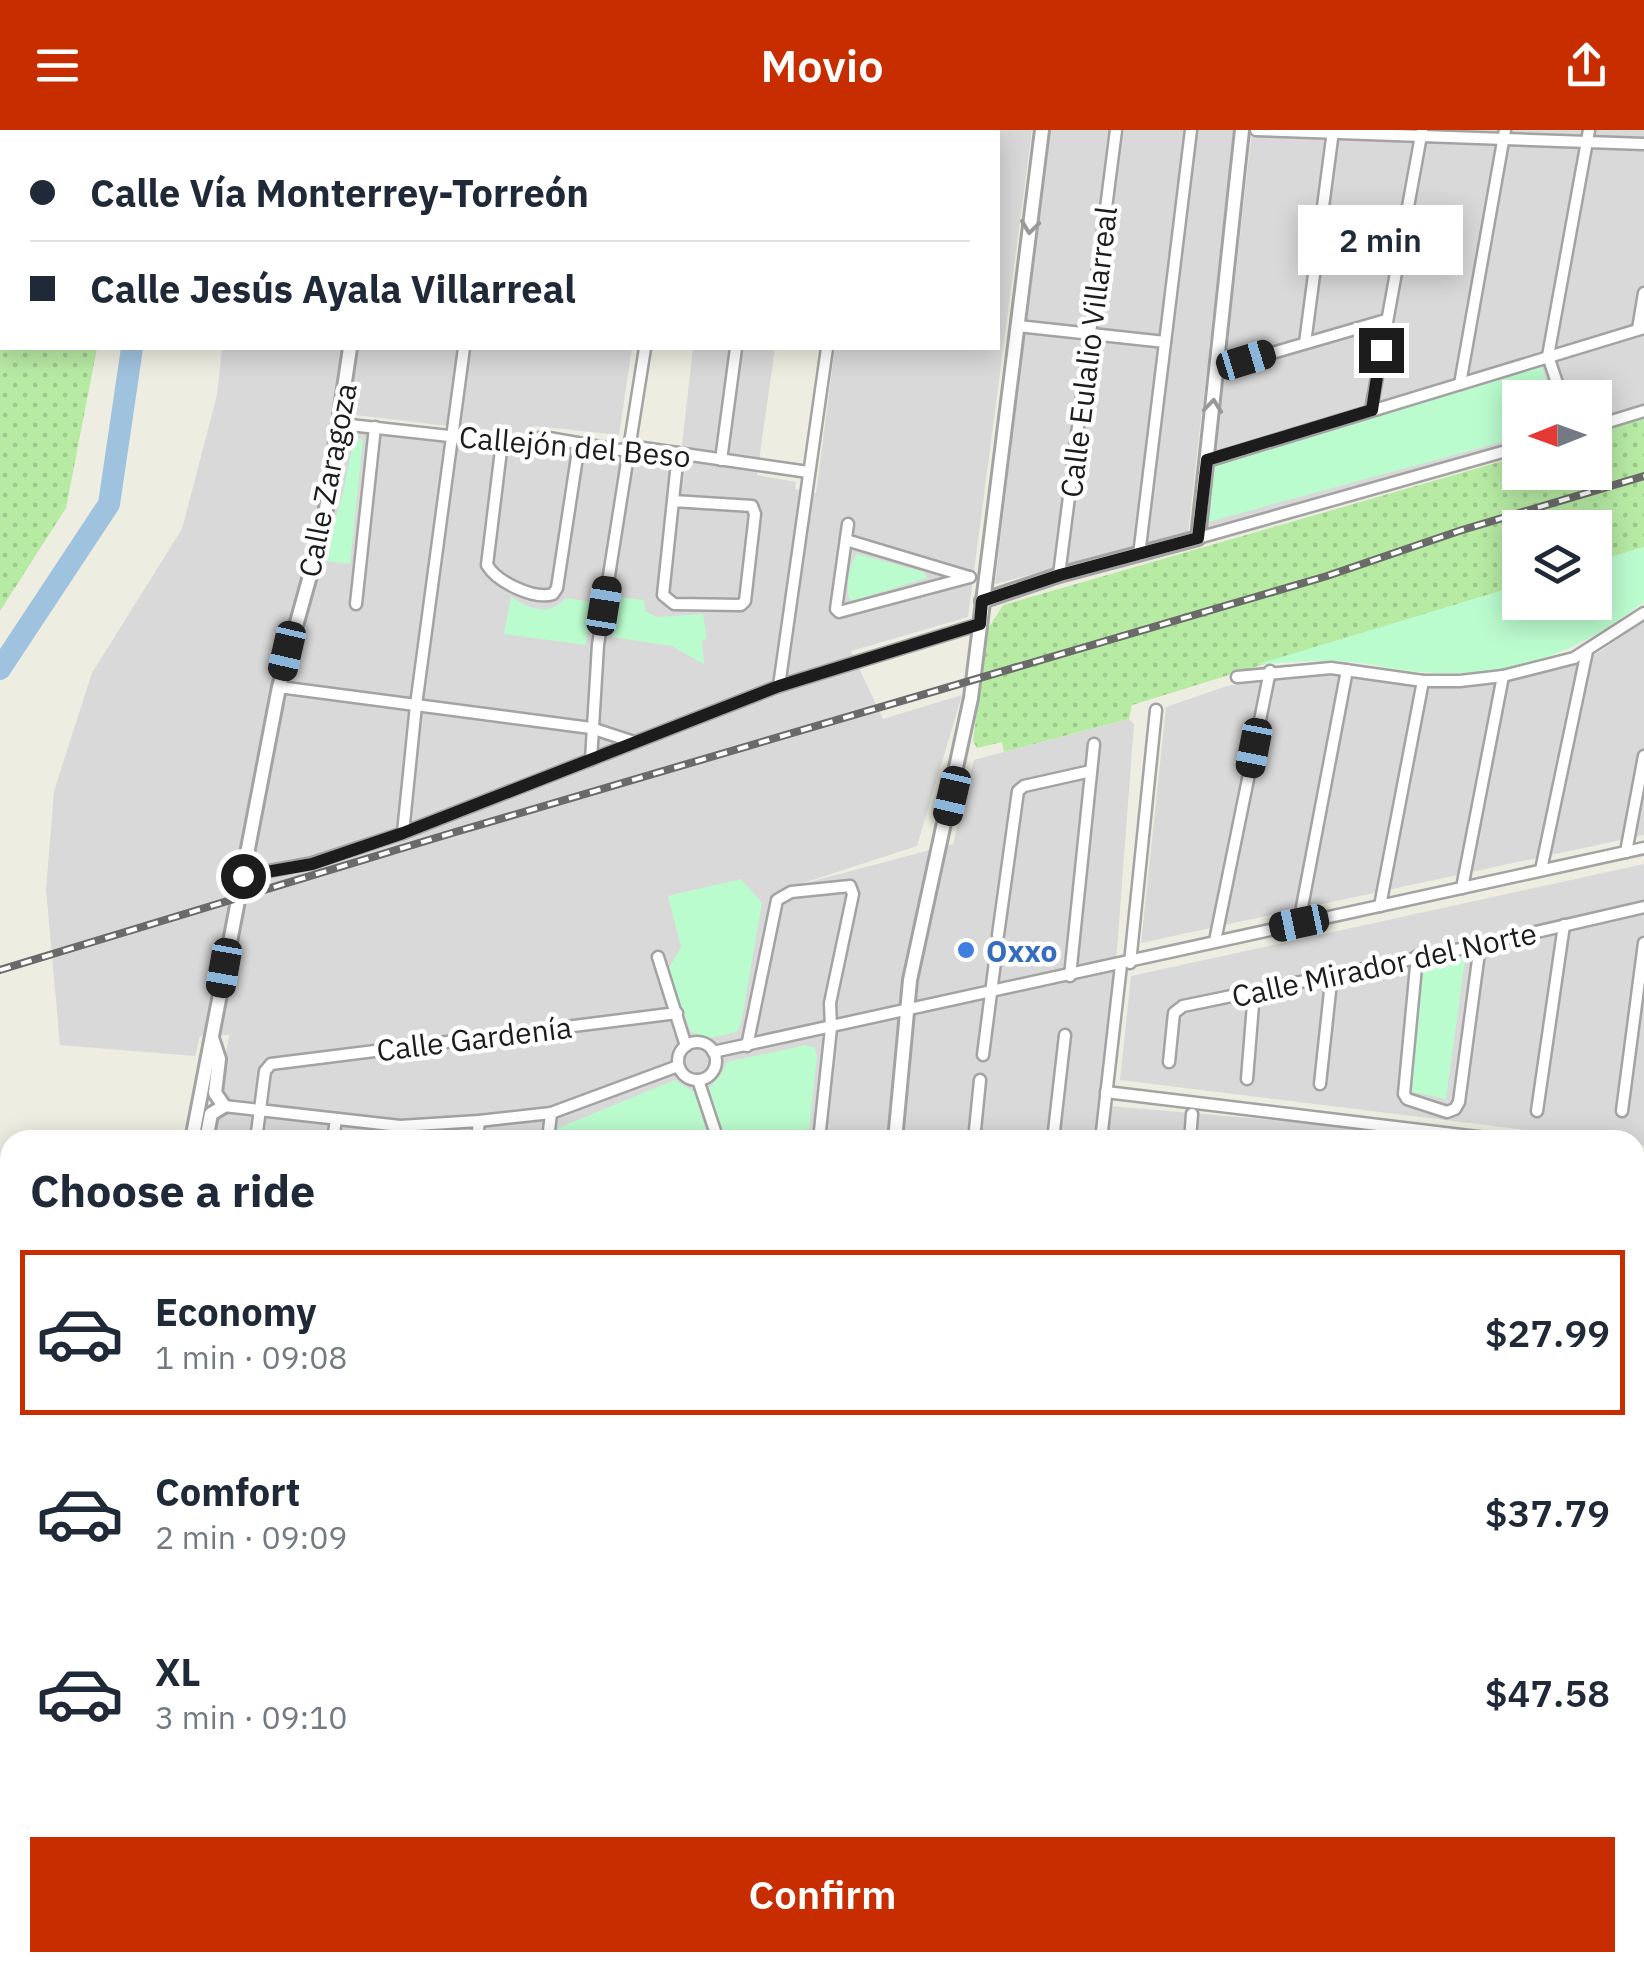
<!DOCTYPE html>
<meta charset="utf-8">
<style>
body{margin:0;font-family:"IBM Plex Sans",sans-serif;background:#f2f2f3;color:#1f2937;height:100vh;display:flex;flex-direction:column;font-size:38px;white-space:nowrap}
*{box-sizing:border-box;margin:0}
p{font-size:32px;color:#747a83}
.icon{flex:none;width:55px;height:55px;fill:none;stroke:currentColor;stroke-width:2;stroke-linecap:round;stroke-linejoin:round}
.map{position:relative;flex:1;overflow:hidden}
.sheet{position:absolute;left:0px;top:1000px;width:1645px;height:842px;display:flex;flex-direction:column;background:#fff;border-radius:30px 30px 0 0;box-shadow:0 5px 25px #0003}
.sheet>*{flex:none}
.hud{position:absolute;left:0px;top:0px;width:1000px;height:220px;box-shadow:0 5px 25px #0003;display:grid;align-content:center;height:220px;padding:0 30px;background:#fff}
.needle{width:65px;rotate:269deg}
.tools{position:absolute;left:1502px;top:250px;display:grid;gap:20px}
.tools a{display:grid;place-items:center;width:110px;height:110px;border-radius:0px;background:#fff;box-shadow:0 5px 25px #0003;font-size:50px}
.end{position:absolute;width:45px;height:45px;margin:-22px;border:12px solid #1c1c1c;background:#fff;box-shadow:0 0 0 5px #fff}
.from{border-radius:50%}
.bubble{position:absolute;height:70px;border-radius:0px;background:#fff;box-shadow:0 5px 25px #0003;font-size:32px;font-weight:600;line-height:70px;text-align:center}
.car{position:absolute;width:30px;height:60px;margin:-30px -15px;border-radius:12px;box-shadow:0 0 8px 2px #0007;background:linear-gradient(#222 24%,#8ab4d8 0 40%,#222 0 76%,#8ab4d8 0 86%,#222 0)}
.hud b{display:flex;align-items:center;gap:35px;height:95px;font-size:38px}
.hud b+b{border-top:2px solid #e0e1e3}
.hud i{width:25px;height:25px;background:#1f2937}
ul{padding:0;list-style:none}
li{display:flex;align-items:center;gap:30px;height:165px;margin:0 20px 15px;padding:0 10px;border:5px solid transparent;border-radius:0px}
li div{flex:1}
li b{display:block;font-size:38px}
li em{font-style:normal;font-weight:600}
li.selected{border-color:#c82d00}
li>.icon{width:90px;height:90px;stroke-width:1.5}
h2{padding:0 30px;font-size:45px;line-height:120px}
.action{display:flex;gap:20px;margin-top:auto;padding:20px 30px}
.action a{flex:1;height:115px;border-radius:0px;background:#c82d00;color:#fff;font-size:40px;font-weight:600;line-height:115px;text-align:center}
header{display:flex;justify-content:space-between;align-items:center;height:130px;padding:0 30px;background:#c82d00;color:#fff;font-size:45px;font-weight:600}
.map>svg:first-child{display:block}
</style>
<header><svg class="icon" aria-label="menu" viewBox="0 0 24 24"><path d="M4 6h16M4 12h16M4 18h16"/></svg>Movio<svg class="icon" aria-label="share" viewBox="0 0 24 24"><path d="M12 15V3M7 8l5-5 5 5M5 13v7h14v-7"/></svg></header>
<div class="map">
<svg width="1644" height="1842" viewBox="0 0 1644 1842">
<defs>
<pattern id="grass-dots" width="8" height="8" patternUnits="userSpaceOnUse" patternTransform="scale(2.5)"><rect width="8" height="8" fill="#b7eba4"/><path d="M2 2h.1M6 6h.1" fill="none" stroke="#9dc98d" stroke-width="1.8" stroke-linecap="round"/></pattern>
</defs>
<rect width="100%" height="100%" fill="#eeede1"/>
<g fill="#dad9d9">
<polygon points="243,0 1032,0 968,487 851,521 883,589 962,565 917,716 794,756 953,714 974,630 1129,589 1134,594 1117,819 1099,975 1502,1010 213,1010 229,905 200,906 195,926 60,915 46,760 54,661 92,543 182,399 217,265 222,218 632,218 619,305 535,296 522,305 338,283 307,436 292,481 307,483 339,361 350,300 529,323 548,315 680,332 693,218 775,218 757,345 796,352 795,359 816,363 835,218 998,218 998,2"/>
<polygon points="1049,0 1234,0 1188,403 995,454"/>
<polygon points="1252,0 1644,0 1644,275 1595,289 1595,268 1520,268 1520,310 1207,398"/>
<polygon points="1644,491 1644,705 1141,813 1166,577 1227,556 1283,546 1333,545 1462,558 1489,555 1565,538 1601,521"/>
<polygon points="1644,734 1644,1015 1635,1014 1635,1010 1606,1010 1120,950 1131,846"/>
<polygon points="1635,1027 1644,1028 1644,1332 1635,1330"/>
<polygon points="0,1650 10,1680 10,1832 57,1833 58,1842 10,1842 0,1808"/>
<polygon points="330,1833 1373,1833 1365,1842 333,1842"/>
</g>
<g fill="url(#grass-dots)">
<polygon points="0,0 140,0 2,2 2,218 97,218 66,378 0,481"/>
<polygon points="1644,288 1644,417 1595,432 1595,398 1520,398 1520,455 1132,575 1129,589 1004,622 1002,612 977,618 973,611 988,499 1003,475 1520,326 1520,342 1595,342 1595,303"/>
<polygon points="1644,1418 1644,1842 1633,1842 1630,1833 1635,1832 1635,1494"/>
<polygon points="1419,1833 1419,1832 1566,1833 1565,1842 1411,1842"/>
</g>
<g fill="#bbfcce">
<polygon points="1542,236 1550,267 1520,268 1520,307 1208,392 1214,336"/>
<polygon points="354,308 363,309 350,434 323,431 343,363"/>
<path d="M1644,417V472C1576,525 1507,549 1420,542C1392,540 1364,531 1335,531C1310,530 1283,533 1258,534L1520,455V472H1595V432Z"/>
<path d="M857,424L924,442L927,448L851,471C844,461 849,434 857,424Z"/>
<path d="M511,467C530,478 548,488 566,468L591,472L586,515L504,504Z"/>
<polygon points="619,467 644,470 645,481 657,487 703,484 707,509 702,510 704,534 672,516 612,507"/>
<polygon points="741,749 762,773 741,894 737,902 710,908 691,902 668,840 681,817 668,766"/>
<polygon points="1466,823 1446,969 1408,961 1422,834"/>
<polygon points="806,915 815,918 817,926 808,1010 725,1010 709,958 721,945 727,932"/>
<polygon points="675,950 694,962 709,1010 594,1010 558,1005 558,998"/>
<polygon points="1125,1833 1125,1832 1264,1833 1263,1842 1128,1842"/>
</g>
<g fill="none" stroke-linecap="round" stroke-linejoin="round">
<g stroke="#9fc2de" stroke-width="22">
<polyline points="179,2 179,0"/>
<polyline points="0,539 109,374 132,218"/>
<polyline points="0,1261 10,1304"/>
<polyline points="117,1832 117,1842"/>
</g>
<g stroke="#a3a3a3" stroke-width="15">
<g id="minor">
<polyline points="1256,0 1644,14"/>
<polyline points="494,2 494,0"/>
<polyline points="675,2 675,0"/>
<polyline points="859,2 859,0"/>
<polyline points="1018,196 1165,212"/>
<polyline points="1638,199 1644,163"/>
<polyline points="1305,213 1333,1"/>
<polyline points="1217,239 1386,190"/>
<polyline points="1460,254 1505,0"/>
<polyline points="1562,268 1548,226 1589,0"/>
<polyline points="1371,280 1422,0"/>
<polyline points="341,294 521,314 543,307 617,320 643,318 808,342"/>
<polyline points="1595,296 1644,281"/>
<path d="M502,312L487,435C497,452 534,470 553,464L557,458L579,314"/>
<polyline points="721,330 736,218"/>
<polyline points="1207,331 1644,198"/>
<polyline points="673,371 752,376 755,384 745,471 741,475 674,474 663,465 678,323"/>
<polyline points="848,394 836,479 839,482 970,447"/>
<polyline points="1198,408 1520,317"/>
<polyline points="846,410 969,447"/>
<polyline points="1139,425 1191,0"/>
<polyline points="1059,445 1116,0"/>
<polyline points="356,474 375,297"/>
<polyline points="1237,547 1331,538 1423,551 1460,551 1503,546 1574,528 1644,483"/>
<polyline points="779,556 827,218"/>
<polyline points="279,557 591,598 634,612"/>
<polyline points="591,630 598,515 645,218"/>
<polyline points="403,703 416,575 464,218"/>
<polyline points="1626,722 1644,626"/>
<polyline points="1541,740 1587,521"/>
<polyline points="243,746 312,733 403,703 779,556 980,494"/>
<polyline points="1462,758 1503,546"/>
<polyline points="1380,776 1423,551"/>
<polyline points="1299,793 1347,540"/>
<polyline points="998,805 1018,661 1024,656 1091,641"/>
<polyline points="1215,811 1270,541"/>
<polyline points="1417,826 1404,964 1407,969 1447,982 1455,979 1459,972 1480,815"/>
<polyline points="658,827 686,916"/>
<polyline points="1130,833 1156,580"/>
<polyline points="1070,846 1094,614"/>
<circle cx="697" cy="931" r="19"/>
<polyline points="747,916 777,770 791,762 850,756 853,764 830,873 831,898 819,1010"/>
<polyline points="713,922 1644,718"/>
<polyline points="983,925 996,824"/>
<polyline points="1169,932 1174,883 1183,876 1480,815 1644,777"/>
<polyline points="1247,949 1254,862"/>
<polyline points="698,950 718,1010"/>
<polyline points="1320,954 1332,843"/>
<polyline points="1106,962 1502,1010"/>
<polyline points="224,976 400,996 479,991 551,983 678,936"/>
<polyline points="1537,981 1564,795"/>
<polyline points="1622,981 1644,813"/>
<polyline points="256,1010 265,941 271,934 677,883"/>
<polyline points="333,1010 336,989"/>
<polyline points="477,1010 479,991"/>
<polyline points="548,1010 551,983"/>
<polyline points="974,1010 980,950"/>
<polyline points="1053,1010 1065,905"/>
<polyline points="1101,1010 1121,835"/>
<polyline points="1190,1010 1192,984"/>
<polyline points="1635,1027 1644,1028"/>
<polyline points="946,1832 957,1834"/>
<polyline points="0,1837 1,1842"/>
<polyline points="978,1837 1027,1842"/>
<polyline points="1038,1842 1039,1832"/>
<polyline points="1117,1842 1118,1832"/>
<polyline points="1270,1842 1271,1832"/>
<polyline points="1310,1842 1319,1832"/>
<polyline points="1390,1842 1398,1832"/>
</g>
</g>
<g stroke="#a3a3a3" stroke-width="18">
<g id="tertiary">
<polyline points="340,0 341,2"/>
<polyline points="982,471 1059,445 1198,408 1242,0"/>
<polyline points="212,908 219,929 215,963 224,976"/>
<polyline points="192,1010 279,557 323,399 350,218"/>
<polyline points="206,1010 211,984 224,976"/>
<polyline points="895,1010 910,850 971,568 1042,0"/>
<polyline points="1635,1344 1644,1265"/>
<polyline points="305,1832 308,1842"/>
<polyline points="322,1832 325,1842"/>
</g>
</g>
<g stroke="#4f7600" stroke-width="20">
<g id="secondary">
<polyline points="1616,1832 1619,1842"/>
<polyline points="1580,1842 1581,1832"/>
</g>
</g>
<use href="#minor" stroke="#fff" stroke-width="10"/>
<use href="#tertiary" stroke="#fff" stroke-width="12"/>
<use href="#secondary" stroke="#e8fcb1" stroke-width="15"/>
<g stroke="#6a6a6a" stroke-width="8">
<polyline id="rail" points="0,840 452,703 1327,446 1462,400 1644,346"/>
</g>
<use href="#rail" stroke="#fff" stroke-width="4" stroke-dasharray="11" stroke-linecap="butt"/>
</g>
<defs><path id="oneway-chevron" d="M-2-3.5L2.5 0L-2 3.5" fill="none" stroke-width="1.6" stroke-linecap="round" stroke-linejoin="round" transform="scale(2.5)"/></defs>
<g stroke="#999">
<use href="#oneway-chevron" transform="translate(1030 97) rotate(97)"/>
<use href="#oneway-chevron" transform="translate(1213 276) rotate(-84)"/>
</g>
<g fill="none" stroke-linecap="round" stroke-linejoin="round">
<polyline stroke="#1c1c1c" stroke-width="12" points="243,746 312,734 403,703 779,556 980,494 982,471 1060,445 1198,408 1207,330 1372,280 1381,220"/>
</g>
<circle fill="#3f7fe0" stroke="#fff" stroke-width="4" cx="966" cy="820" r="10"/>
<g text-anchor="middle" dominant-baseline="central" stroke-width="9" stroke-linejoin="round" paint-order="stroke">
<g font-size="30" fill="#1c1c1c" stroke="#fff">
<text transform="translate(1088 222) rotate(-83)">Calle Eulalio Villarreal</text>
<text transform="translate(575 316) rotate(5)">Callejón del Beso</text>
<text transform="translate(327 350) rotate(-79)">Calle Zaragoza</text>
<text transform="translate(1384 834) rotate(-12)">Calle Mirador del Norte</text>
<text transform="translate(474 908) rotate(-7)">Calle Gardenía</text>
</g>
<g font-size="30" font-weight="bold" fill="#366cbe" stroke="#fff" text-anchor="start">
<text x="986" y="820">Oxxo</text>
</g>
</g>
</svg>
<div class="tools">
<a><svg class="needle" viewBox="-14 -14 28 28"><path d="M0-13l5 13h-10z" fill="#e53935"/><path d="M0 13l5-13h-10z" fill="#747a83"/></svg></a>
<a><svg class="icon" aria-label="layers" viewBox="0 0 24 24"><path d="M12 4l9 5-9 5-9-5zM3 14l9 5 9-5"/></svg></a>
</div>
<i class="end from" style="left:243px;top:746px"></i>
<i class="end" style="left:1381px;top:220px"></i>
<div class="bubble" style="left:1298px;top:75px;width:165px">2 min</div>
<i class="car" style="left:1246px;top:230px;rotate:73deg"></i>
<i class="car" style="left:604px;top:476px;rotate:9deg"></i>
<i class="car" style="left:287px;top:521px;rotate:193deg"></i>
<i class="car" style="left:1254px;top:618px;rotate:191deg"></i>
<i class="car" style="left:952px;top:666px;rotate:193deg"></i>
<i class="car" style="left:1299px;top:793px;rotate:258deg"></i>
<i class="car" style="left:224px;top:838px;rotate:190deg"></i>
<div class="hud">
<b><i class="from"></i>Calle Vía Monterrey-Torreón</b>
<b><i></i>Calle Jesús Ayala Villarreal</b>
</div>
<section class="sheet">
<h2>Choose a ride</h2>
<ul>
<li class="selected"><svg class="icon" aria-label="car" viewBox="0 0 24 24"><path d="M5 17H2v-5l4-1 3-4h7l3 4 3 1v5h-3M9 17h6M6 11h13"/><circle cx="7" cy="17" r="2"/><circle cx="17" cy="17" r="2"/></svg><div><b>Economy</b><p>1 min · 09:08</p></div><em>$27.99</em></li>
<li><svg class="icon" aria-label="car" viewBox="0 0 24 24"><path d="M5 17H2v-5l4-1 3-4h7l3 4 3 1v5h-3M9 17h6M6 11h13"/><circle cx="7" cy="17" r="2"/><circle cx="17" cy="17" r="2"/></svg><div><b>Comfort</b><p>2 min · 09:09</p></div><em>$37.79</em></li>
<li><svg class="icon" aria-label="car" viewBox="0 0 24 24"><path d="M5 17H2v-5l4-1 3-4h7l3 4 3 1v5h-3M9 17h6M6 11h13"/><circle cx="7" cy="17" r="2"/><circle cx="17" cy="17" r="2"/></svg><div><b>XL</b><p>3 min · 09:10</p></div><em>$47.58</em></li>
</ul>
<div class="action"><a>Confirm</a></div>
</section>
</div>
